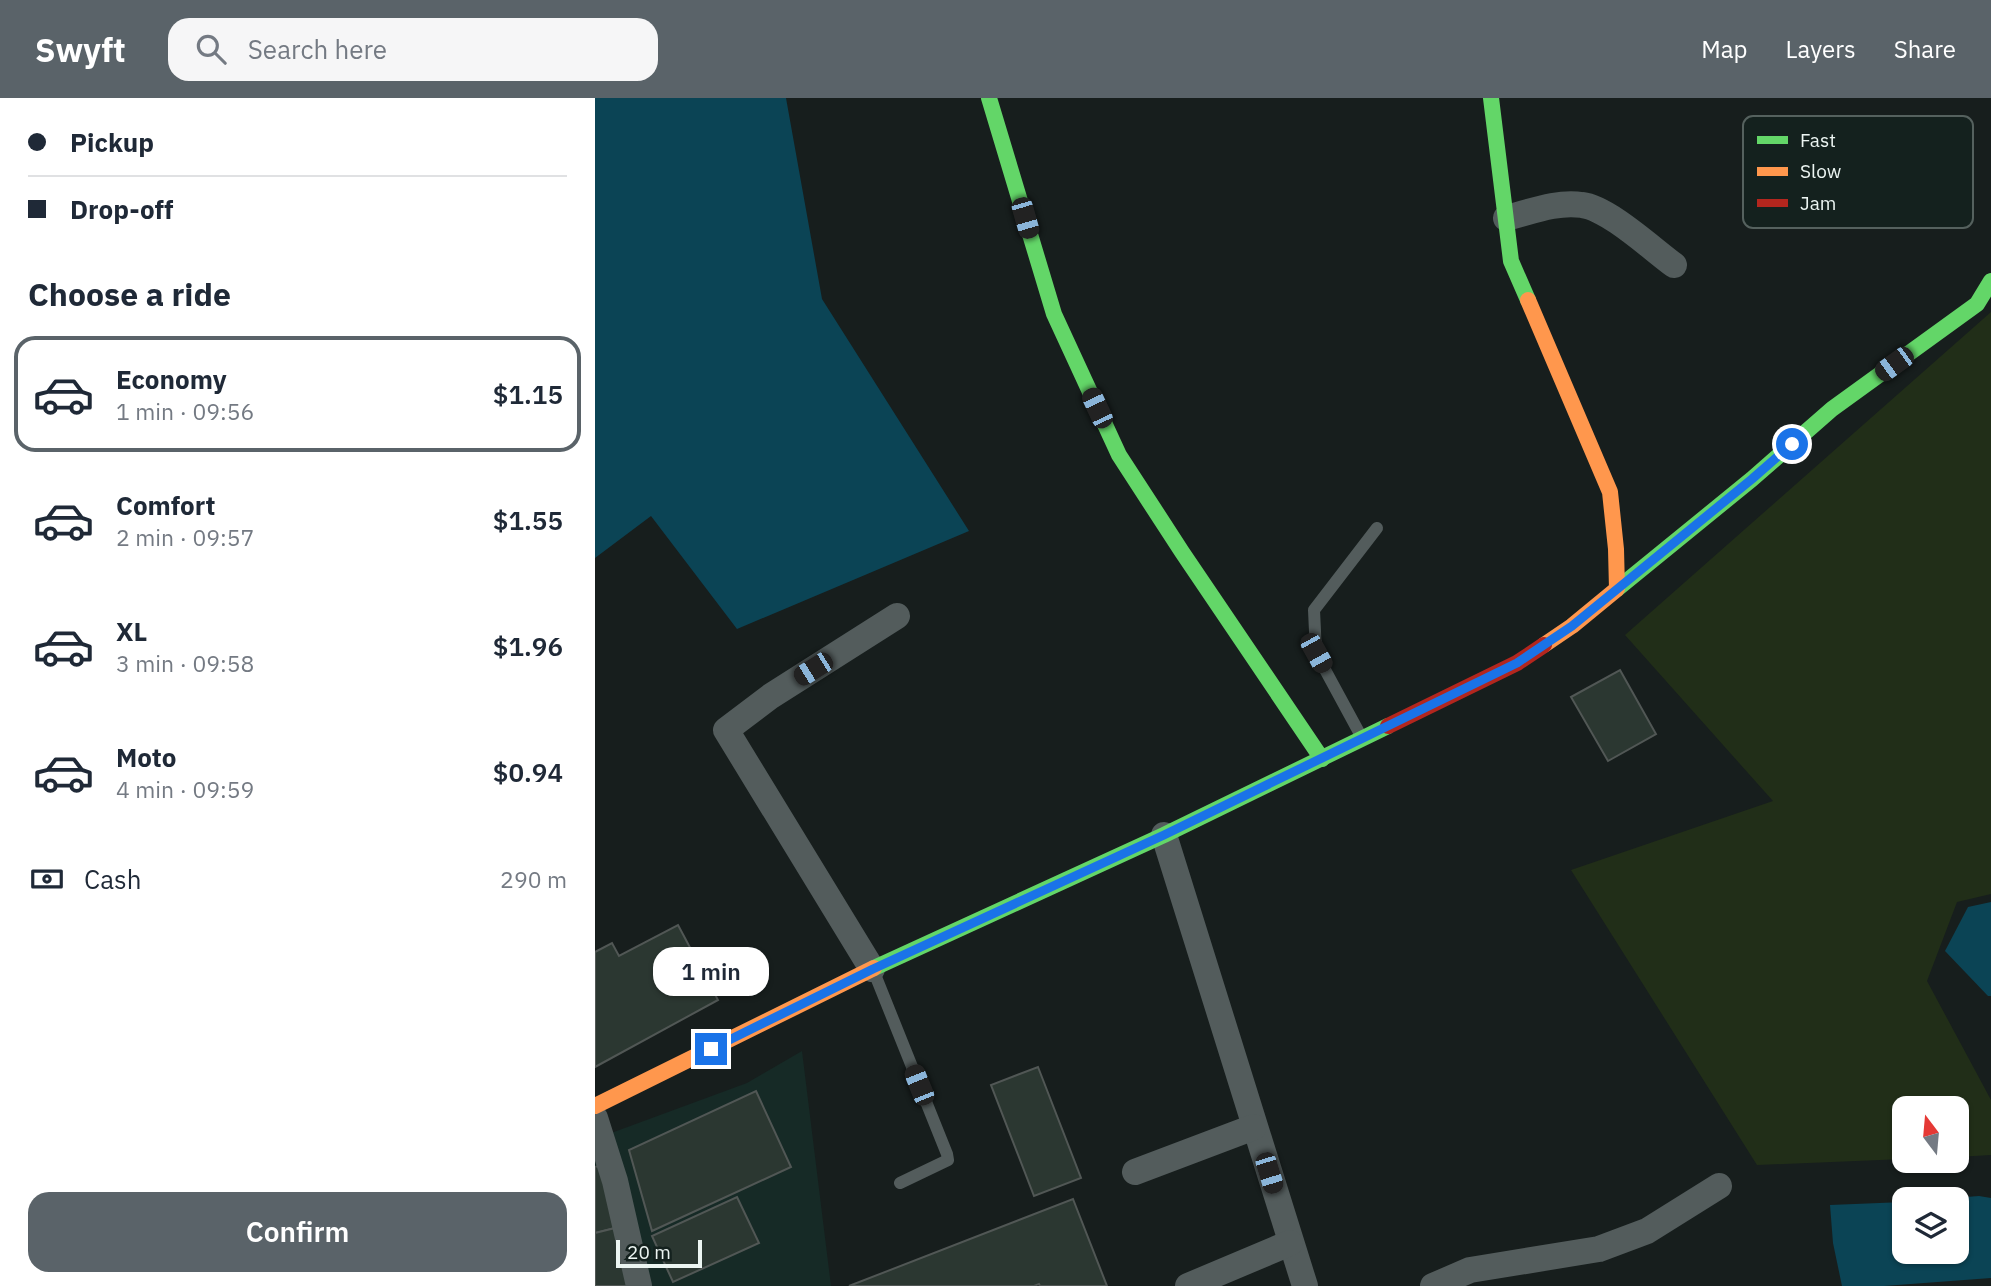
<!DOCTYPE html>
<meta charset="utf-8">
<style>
body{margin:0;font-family:"IBM Plex Sans",sans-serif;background:#f6f6f7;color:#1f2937;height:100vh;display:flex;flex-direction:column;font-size:26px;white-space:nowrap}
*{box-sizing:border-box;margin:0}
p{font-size:23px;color:#747a83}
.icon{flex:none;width:38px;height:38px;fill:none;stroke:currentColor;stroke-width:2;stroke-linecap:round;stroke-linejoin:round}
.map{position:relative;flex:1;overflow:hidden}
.sheet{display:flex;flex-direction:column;background:#fff;width:595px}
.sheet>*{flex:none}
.hud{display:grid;align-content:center;height:154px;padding:0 28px;background:#fff}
.needle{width:46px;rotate:344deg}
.buttons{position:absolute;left:1297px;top:998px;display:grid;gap:14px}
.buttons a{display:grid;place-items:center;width:77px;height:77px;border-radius:14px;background:#fff;box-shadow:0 2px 5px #0004;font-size:35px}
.scale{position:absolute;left:21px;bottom:18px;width:86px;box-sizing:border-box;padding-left:7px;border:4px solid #ecf5f2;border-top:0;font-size:19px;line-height:24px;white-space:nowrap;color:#ecf5f2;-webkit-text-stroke:5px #14211e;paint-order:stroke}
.end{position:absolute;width:32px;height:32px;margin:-16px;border:9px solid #1a73e8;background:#fff;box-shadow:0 0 0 4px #fff}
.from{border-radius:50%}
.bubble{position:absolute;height:49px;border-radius:21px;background:#fff;box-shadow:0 2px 5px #0004;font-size:23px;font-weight:600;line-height:49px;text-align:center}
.car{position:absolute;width:21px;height:42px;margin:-21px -10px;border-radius:9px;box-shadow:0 0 5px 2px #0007;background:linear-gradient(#222 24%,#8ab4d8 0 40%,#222 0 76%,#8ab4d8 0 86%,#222 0)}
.hud b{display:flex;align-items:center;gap:24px;height:66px;font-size:26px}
.hud b+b{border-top:2px solid #e0e1e3}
.hud i{width:18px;height:18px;background:#1f2937}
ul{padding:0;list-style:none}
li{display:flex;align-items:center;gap:21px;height:116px;margin:0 14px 10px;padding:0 14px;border:4px solid transparent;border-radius:21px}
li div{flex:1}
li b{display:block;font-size:26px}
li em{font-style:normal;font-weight:600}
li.selected{border-color:#5a6369}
li>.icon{width:63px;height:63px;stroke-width:1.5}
h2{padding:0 28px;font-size:32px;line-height:84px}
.pay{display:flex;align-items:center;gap:18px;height:77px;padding:0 28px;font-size:26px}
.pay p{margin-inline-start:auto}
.action{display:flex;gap:14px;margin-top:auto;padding:14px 28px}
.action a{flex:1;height:80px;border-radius:21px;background:#5a6369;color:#fff;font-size:28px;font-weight:600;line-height:80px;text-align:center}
header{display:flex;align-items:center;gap:42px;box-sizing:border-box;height:98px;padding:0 35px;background:#5a6369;color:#fff}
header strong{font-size:33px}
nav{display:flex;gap:38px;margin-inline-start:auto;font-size:24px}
.search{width:490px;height:63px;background:#f6f6f7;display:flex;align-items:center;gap:18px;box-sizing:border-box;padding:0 24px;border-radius:21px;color:#747a83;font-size:26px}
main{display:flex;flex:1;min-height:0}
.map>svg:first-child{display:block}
</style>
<header>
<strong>Swyft</strong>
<div class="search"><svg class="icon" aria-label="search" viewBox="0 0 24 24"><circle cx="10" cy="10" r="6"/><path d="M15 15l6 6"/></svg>Search here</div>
<nav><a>Map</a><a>Layers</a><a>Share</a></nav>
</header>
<main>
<section class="sheet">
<div class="hud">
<b><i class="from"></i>Pickup</b>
<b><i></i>Drop-off</b>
</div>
<h2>Choose a ride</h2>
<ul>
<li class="selected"><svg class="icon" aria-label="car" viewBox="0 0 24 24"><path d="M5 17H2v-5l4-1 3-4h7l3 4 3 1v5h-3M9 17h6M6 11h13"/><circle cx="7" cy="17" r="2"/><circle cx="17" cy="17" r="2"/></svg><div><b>Economy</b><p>1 min · 09:56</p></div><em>$1.15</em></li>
<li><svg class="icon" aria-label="car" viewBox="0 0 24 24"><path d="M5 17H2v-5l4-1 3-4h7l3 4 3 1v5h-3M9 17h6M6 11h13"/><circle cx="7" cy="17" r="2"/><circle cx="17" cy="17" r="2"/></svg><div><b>Comfort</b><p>2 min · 09:57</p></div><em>$1.55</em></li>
<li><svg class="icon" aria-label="car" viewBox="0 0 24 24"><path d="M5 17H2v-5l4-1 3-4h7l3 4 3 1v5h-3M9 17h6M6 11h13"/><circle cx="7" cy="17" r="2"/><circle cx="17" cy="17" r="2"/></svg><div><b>XL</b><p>3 min · 09:58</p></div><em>$1.96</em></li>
<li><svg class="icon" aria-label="car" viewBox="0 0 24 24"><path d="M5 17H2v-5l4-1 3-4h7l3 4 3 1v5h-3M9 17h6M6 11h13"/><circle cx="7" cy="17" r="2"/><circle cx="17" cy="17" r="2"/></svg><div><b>Moto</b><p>4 min · 09:59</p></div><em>$0.94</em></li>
</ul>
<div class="pay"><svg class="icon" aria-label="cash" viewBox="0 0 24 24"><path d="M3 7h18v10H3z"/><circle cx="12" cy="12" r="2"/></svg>Cash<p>290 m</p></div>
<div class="action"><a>Confirm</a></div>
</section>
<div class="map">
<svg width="1396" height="1188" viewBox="0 0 1396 1188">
<rect width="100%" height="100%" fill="#171e1d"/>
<polygon fill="#162a26" points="207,953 236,1188 0,1188 0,1041 152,985"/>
<polygon fill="#212e18" points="1396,214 1396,796 1362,804 1332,883 1396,1002 1396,1057 1362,1059 1362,1010 1309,1010 1309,1061 1162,1067 976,772 1178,703 1030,537"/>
<g fill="#0b4455">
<polygon points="0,0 191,0 227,201 374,433 142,531 56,418 0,460"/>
<polygon points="1396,804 1396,898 1393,898 1350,853 1373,809"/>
<polygon points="1384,1098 1396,1100 1396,1180 1289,1188 1247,1188 1238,1145 1235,1107 1309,1104 1309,1153 1362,1153 1362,1101 1346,1101"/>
</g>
<g fill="#2b3731" stroke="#515755" stroke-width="2">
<polygon points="1025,572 1061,636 1013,663 976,599"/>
<polygon points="83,827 123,902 0,969 0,854 17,845 24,858"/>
<polygon points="443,969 486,1080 439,1098 396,987"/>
<polygon points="161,993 196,1069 57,1133 34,1052"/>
<polygon points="5,1067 20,1130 0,1135 0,1069"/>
<polygon points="142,1099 164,1145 78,1184 57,1138"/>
<polygon points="478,1101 512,1188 445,1188 444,1186 439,1188 254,1188"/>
<polygon points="20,1130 33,1188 0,1188 0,1135"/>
</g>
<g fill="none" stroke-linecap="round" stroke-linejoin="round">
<g stroke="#535c5c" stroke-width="12">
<polyline points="766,638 721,555 719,512 782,430"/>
<polyline points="279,874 352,1056 353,1062 305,1085"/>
</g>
<g stroke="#535c5c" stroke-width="26">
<path d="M911,120C935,114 962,103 987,107C1013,110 1057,151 1079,167"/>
<polyline points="569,737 710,1188"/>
<polyline points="277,871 131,632 176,598 302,518"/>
<polyline points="0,1020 20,1083 44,1188"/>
<polyline points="540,1074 659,1029"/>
<polyline points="593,1188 695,1145"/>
<polyline points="838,1188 875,1172 1004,1151 1052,1133 1124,1088"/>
</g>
<g stroke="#63d668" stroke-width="16">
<polyline points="394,0 459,216 524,357 587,454 727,661"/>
<polyline points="896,0 916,163 933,202"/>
<polyline points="1022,491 1157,381 1237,311 1382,206 1396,183"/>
<polyline points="279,870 569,737 793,628"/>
</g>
<g stroke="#ff974d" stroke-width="16">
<polyline points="933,202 1015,394 1021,451 1022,491 977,528 949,547"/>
<polyline points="0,1008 279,870"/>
</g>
<polyline stroke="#b3261e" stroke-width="16" points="793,628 922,565 949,547"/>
</g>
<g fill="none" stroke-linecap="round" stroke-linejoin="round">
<polyline stroke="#1a73e8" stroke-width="9" points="116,951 278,871 569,737 922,565 977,528 1157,381 1197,346"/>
</g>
<rect x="1148" y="18" width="230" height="112" rx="10" fill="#14211e" stroke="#55615e" stroke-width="2"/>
<rect x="1162" y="38" width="31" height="8" fill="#63d668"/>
<rect x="1162" y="69" width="31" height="9" fill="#ff974d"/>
<rect x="1162" y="101" width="31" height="8" fill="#b3261e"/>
<g font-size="19" fill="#ecf5f2">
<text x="1205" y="49">Fast</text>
<text x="1205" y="80">Slow</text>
<text x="1205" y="112">Jam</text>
</g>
</svg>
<div class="buttons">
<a><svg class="needle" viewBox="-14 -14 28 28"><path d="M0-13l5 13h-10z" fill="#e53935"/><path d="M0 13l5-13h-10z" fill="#747a83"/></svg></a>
<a><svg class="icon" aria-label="layers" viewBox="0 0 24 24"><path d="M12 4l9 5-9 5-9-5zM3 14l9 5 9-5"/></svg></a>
</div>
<div class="scale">20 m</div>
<i class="end from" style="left:1197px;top:346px"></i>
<i class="end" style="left:116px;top:951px"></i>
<div class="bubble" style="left:58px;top:849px;width:116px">1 min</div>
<i class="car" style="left:430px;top:120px;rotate:164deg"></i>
<i class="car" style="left:1299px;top:266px;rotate:234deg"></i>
<i class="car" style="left:502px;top:310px;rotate:335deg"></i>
<i class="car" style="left:721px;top:555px;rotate:151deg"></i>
<i class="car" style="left:218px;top:571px;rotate:238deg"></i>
<i class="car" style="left:324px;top:987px;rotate:338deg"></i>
<i class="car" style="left:674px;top:1075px;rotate:163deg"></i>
</div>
</main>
